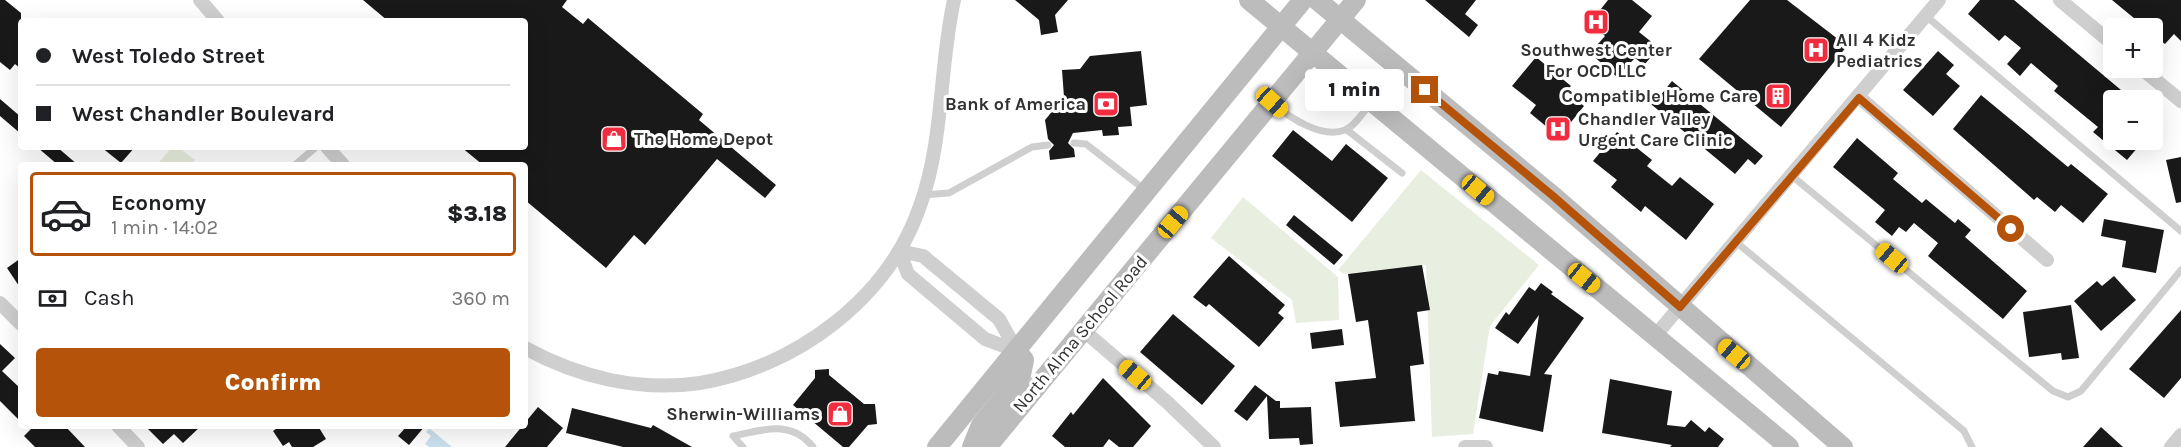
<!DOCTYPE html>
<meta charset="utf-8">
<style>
body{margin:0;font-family:Karla,sans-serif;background:#f2f2f2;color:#202124;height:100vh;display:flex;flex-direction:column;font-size:22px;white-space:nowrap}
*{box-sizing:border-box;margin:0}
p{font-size:20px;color:#757577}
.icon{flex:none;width:33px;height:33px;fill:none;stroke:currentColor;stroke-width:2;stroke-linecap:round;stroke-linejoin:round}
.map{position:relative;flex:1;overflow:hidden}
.details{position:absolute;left:18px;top:162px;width:510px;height:267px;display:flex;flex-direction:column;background:#fff;border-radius:6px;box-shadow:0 6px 24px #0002}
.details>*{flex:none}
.top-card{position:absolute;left:18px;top:18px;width:510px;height:132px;border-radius:6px;box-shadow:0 6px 24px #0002;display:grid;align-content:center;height:132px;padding:0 18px;background:#fff}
.fabs{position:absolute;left:2103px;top:18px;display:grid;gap:12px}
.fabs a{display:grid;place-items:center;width:60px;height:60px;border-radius:6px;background:#fff;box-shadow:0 6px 24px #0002;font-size:30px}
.end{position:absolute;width:27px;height:27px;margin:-14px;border:8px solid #b45309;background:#fff;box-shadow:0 0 0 3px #fff}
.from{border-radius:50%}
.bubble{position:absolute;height:42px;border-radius:6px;background:#fff;box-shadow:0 6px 24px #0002;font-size:20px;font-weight:800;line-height:42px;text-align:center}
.car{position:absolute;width:18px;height:36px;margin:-18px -9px;border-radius:8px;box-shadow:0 0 4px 2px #0007;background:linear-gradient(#f5c518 24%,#345 0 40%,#f5c518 0 76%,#345 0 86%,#f5c518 0)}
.top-card b{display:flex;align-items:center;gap:21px;height:57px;font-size:22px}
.top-card b+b{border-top:2px solid #e0e0e0}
.top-card i{width:15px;height:15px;background:#202124}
ul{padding:10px 0 0;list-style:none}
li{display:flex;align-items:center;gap:18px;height:84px;margin:0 12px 9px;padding:0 6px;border:3px solid transparent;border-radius:6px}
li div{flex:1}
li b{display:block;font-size:22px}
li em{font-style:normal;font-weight:800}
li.selected{border-color:#b45309}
li>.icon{width:54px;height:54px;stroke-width:1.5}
.pay{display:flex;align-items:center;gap:15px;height:66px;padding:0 18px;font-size:22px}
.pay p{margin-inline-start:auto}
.action{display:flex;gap:12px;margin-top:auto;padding:12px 18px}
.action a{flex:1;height:69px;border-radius:6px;background:#b45309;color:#fff;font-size:24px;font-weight:800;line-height:69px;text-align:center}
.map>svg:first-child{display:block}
</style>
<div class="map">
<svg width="2181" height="447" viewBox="0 0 2181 447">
<rect width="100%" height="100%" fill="#fff"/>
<g fill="#e9efe0">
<polygon points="172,147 178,147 195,160 191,165 157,165"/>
<polygon points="1421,170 1539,265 1490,326 1473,434 1432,437 1426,265 1344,274 1338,270"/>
<polygon points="1243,197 1338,277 1339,320 1296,323 1292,300 1211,238"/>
</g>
<polygon fill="#cce2f0" points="429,428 452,447 429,447 425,444 431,436 426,432"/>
<g fill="#191919">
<polygon points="0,0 5,0 21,13 21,69 15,64 10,70 0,62"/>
<polygon points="363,0 567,0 562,7 583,24 588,18 703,114 699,120 776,185 765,198 717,159 645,245 634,235 606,268 525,200 525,165 483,165 461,147 525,147 525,21 388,21"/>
<polygon points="1015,0 1068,0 1055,15 1058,32 1041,35 1039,20"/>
<polygon points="1425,0 1476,0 1465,14 1478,25 1469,37"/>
<polygon points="1608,0 1632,0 1652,16 1639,32 1659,48 1644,65 1635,58 1617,77 1590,53 1605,36 1589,24"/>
<polygon points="1750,0 1787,0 1847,46 1781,127 1699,59"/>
<polygon points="1980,0 2014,0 2121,90 2119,92 2129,100 2114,100 2114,140 2144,140 2127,160 2093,132 2098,127 2054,91 2058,86 2031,63 2020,76 2007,64 2021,48 2005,35 1999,41 1968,14"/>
<polygon points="2112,0 2181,0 2181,41 2174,34 2165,44 2152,34 2152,28 2146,28"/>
<polygon points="1141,51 1147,105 1130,107 1132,126 1118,127 1119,135 1103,136 1102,130 1073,133 1068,143 1074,149 1075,157 1050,160 1049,151 1054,145 1048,139 1045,120 1064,97 1062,70 1080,69 1090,56"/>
<polygon points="1938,51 1954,65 1946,74 1960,86 1933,116 1903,90"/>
<polygon points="1536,57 1571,86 1566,91 1584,106 1559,137 1530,113 1536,105 1512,86"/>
<polygon points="1672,81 1763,156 1755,165 1748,159 1735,174 1646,100 1653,91 1660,96"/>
<polygon points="1981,95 2068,167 2071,164 2108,194 2083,223 2061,205 2055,212 2037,197 2034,200 1953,129"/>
<polygon points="0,99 21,117 21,134 0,116"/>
<polygon points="1293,130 1332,161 1346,144 1388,178 1352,222 1272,156"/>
<polygon points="1617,132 1652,160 1647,166 1672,186 1680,177 1714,204 1686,240 1645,206 1641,212 1611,187 1617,180 1593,161"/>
<polygon points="1857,138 1898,173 1893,179 1922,203 1926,199 1955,223 1958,219 1971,230 1965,237 2027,291 2003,319 1928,256 1938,243 1914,223 1906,232 1899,227 1892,236 1875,222 1885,210 1833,167"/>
<polygon points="37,147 57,147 78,165 58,165"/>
<polygon points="101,147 135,147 121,163"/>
<polygon points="2181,157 2181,202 2176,203 2166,160"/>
<polygon points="1294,215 1343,255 1334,265 1286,225"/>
<polygon points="2104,219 2164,230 2156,273 2122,267 2126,241 2101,236"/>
<polygon points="1229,256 1285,305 1278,313 1284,318 1259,347 1209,304 1206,307 1193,297"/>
<polygon points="21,258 21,289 7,268"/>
<polygon points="1422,265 1430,310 1417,312 1424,364 1410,366 1415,421 1340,427 1335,382 1376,378 1368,320 1356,322 1348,274"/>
<polygon points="2114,276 2136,300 2101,331 2074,301 2097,281 2102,286"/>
<polygon points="1541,283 1553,292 1551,294 1584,318 1544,374 1552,375 1543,432 1479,418 1488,373 1498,375 1499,371 1530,376 1539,315 1518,344 1495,328 1506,312 1509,315 1529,287 1535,291"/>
<polygon points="2071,305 2079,358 2062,360 2061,353 2029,357 2023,312"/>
<polygon points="2181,310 2181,378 2164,398 2129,369"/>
<polygon points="1173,314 1235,366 1202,405 1140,352"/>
<polygon points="1342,329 1344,345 1312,349 1310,333"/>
<polygon points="0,344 15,358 2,371 21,389 21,422 0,401"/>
<polygon points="829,369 829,375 864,404 875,404 877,424 868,425 849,447 843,447 793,405 815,378 815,370"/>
<polygon points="1103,378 1151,426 1133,447 1119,447 1109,439 1103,447 1065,447 1052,436 1071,412 1073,415"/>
<polygon points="1610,379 1672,391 1667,425 1685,427 1691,420 1705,432 1709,427 1724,439 1718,447 1670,447 1672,445 1602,433"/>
<polygon points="1255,385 1276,401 1280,401 1280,408 1311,407 1313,444 1300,445 1299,438 1269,439 1267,396 1247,421 1234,411"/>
<polygon points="538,407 563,428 547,447 505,447"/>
<polygon points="572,408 651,428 653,425 692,447 623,447 566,433"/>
<polygon points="34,426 65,426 85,447 35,447 24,436"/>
<polygon points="145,426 201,426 183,443 174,434 163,444"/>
<polygon points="280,426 318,426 326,439 313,447 292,447 289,442 283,446 273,431"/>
<polygon points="407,426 425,426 409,445 398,436"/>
<polygon points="2101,427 2123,447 2083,447"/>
</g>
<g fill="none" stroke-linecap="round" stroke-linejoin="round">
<g stroke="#cfcfcf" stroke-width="7">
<polyline points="1926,16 2181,231"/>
<path d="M1274,104C1290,118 1322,139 1345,130C1355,126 1364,111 1371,103"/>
<polyline points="1347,130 1402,173"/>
<polyline points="1074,143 1086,144 1145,190"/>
<polyline points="295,165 316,147"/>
<polyline points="1792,176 2053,391 2068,397 2081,391 2181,270"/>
<polyline points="923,195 949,193 1032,147 1048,145"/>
<polyline points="1736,242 1964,431 1972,447"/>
<path d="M743,447L733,436C763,430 791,419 813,447"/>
</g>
<g stroke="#cfcfcf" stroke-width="14">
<polyline points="200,0 218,21"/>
<polyline points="2060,0 2114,45"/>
<polyline points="2141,68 2181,101"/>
<polyline points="1859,97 2047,260"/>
<polyline points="327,147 343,165"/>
<polyline points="899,251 908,274 985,339 1017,351"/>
<polyline points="899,251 923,256 999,319 1017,351"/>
<polyline points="0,303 21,324"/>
<polyline points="1083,330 1167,402 1214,447"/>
<polyline points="1655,336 1939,0"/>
<path d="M525,348C578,377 639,392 700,383C796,367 888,299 920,206C944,140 939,68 954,0"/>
<polyline points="118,426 138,447"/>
<polyline points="1465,447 1486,447"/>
<polyline points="2171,447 2181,435"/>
</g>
<g stroke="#bcbcbc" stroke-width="20">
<polyline points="1249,0 1789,447"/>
<polyline points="1317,0 1553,196 1843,447"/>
<polyline points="937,447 1303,0"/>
<polyline points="972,447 981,425 1021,375 1024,360 1017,351"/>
<polyline points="987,447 1356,0"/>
</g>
</g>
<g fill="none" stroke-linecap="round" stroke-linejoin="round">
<polyline stroke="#b45309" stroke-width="8" points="1425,90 1553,196 1680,307 1859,98 2011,229"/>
</g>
<defs>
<g id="hospital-square" transform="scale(1.35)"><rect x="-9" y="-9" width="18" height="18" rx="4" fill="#f12c3e" stroke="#fff"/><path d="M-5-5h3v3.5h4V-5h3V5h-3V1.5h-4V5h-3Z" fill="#fff"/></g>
<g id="building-square" transform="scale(1.35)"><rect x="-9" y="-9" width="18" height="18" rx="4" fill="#f12c3e" stroke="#fff"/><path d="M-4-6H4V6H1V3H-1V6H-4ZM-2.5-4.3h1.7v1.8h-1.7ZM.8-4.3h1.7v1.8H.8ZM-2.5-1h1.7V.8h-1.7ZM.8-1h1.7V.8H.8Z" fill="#fff"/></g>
<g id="bank-square" transform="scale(1.35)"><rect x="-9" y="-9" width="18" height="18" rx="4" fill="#f12c3e" stroke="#fff"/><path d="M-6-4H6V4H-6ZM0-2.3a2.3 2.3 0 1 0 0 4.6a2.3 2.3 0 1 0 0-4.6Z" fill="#fff"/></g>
<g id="shop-square" transform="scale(1.35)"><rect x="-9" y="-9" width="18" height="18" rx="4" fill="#f12c3e" stroke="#fff"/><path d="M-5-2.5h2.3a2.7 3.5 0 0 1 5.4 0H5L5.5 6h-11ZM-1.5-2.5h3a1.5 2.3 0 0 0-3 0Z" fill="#fff"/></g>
</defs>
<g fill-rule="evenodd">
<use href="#hospital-square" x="1596" y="22"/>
<use href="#hospital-square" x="1816" y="50"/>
<use href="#building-square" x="1778" y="96"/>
<use href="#bank-square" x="1106" y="104"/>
<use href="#hospital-square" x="1558" y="129"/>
<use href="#shop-square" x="614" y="139"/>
<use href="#shop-square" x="840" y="414"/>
</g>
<g text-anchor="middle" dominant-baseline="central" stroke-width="6" stroke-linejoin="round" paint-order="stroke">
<g font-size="18" font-weight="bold" fill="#323232" stroke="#fff" text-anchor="start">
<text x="1836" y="40">All 4 Kidz<tspan x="1836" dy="21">Pediatrics</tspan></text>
<text x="1596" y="50" text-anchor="middle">Southwest Center<tspan x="1596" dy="21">For OCD LLC</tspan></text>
<text x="1758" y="96" text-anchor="end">Compatible Home Care</text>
<text x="1086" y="104" text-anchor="end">Bank of America</text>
<text x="1578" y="119">Chandler Valley<tspan x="1578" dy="21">Urgent Care Clinic</tspan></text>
<text x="634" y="139">The Home Depot</text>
<text x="820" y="414" text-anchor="end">Sherwin-Williams</text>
</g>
<g font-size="18" fill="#323232" stroke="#fff">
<text transform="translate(1080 334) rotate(-50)">North Alma School Road</text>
</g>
</g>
</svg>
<div class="fabs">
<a>+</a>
<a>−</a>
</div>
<i class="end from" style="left:2011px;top:229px"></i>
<i class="end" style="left:1425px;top:90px"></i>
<div class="bubble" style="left:1305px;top:69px;width:99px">1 min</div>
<i class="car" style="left:1272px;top:102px;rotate:132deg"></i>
<i class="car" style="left:1478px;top:190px;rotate:130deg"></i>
<i class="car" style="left:1173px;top:222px;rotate:40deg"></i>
<i class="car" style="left:1892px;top:258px;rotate:310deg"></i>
<i class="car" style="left:1584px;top:278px;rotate:129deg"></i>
<i class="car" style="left:1734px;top:354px;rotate:310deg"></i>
<i class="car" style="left:1135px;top:375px;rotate:310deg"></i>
<div class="top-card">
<b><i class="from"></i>West Toledo Street</b>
<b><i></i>West Chandler Boulevard</b>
</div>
<section class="details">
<ul>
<li class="selected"><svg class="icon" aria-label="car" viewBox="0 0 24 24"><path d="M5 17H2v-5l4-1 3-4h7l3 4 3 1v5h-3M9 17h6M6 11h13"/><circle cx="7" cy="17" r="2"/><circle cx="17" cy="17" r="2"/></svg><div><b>Economy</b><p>1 min · 14:02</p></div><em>$3.18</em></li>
</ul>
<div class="pay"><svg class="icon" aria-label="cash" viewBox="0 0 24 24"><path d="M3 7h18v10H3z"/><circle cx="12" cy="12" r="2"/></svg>Cash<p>360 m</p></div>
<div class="action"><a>Confirm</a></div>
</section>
</div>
